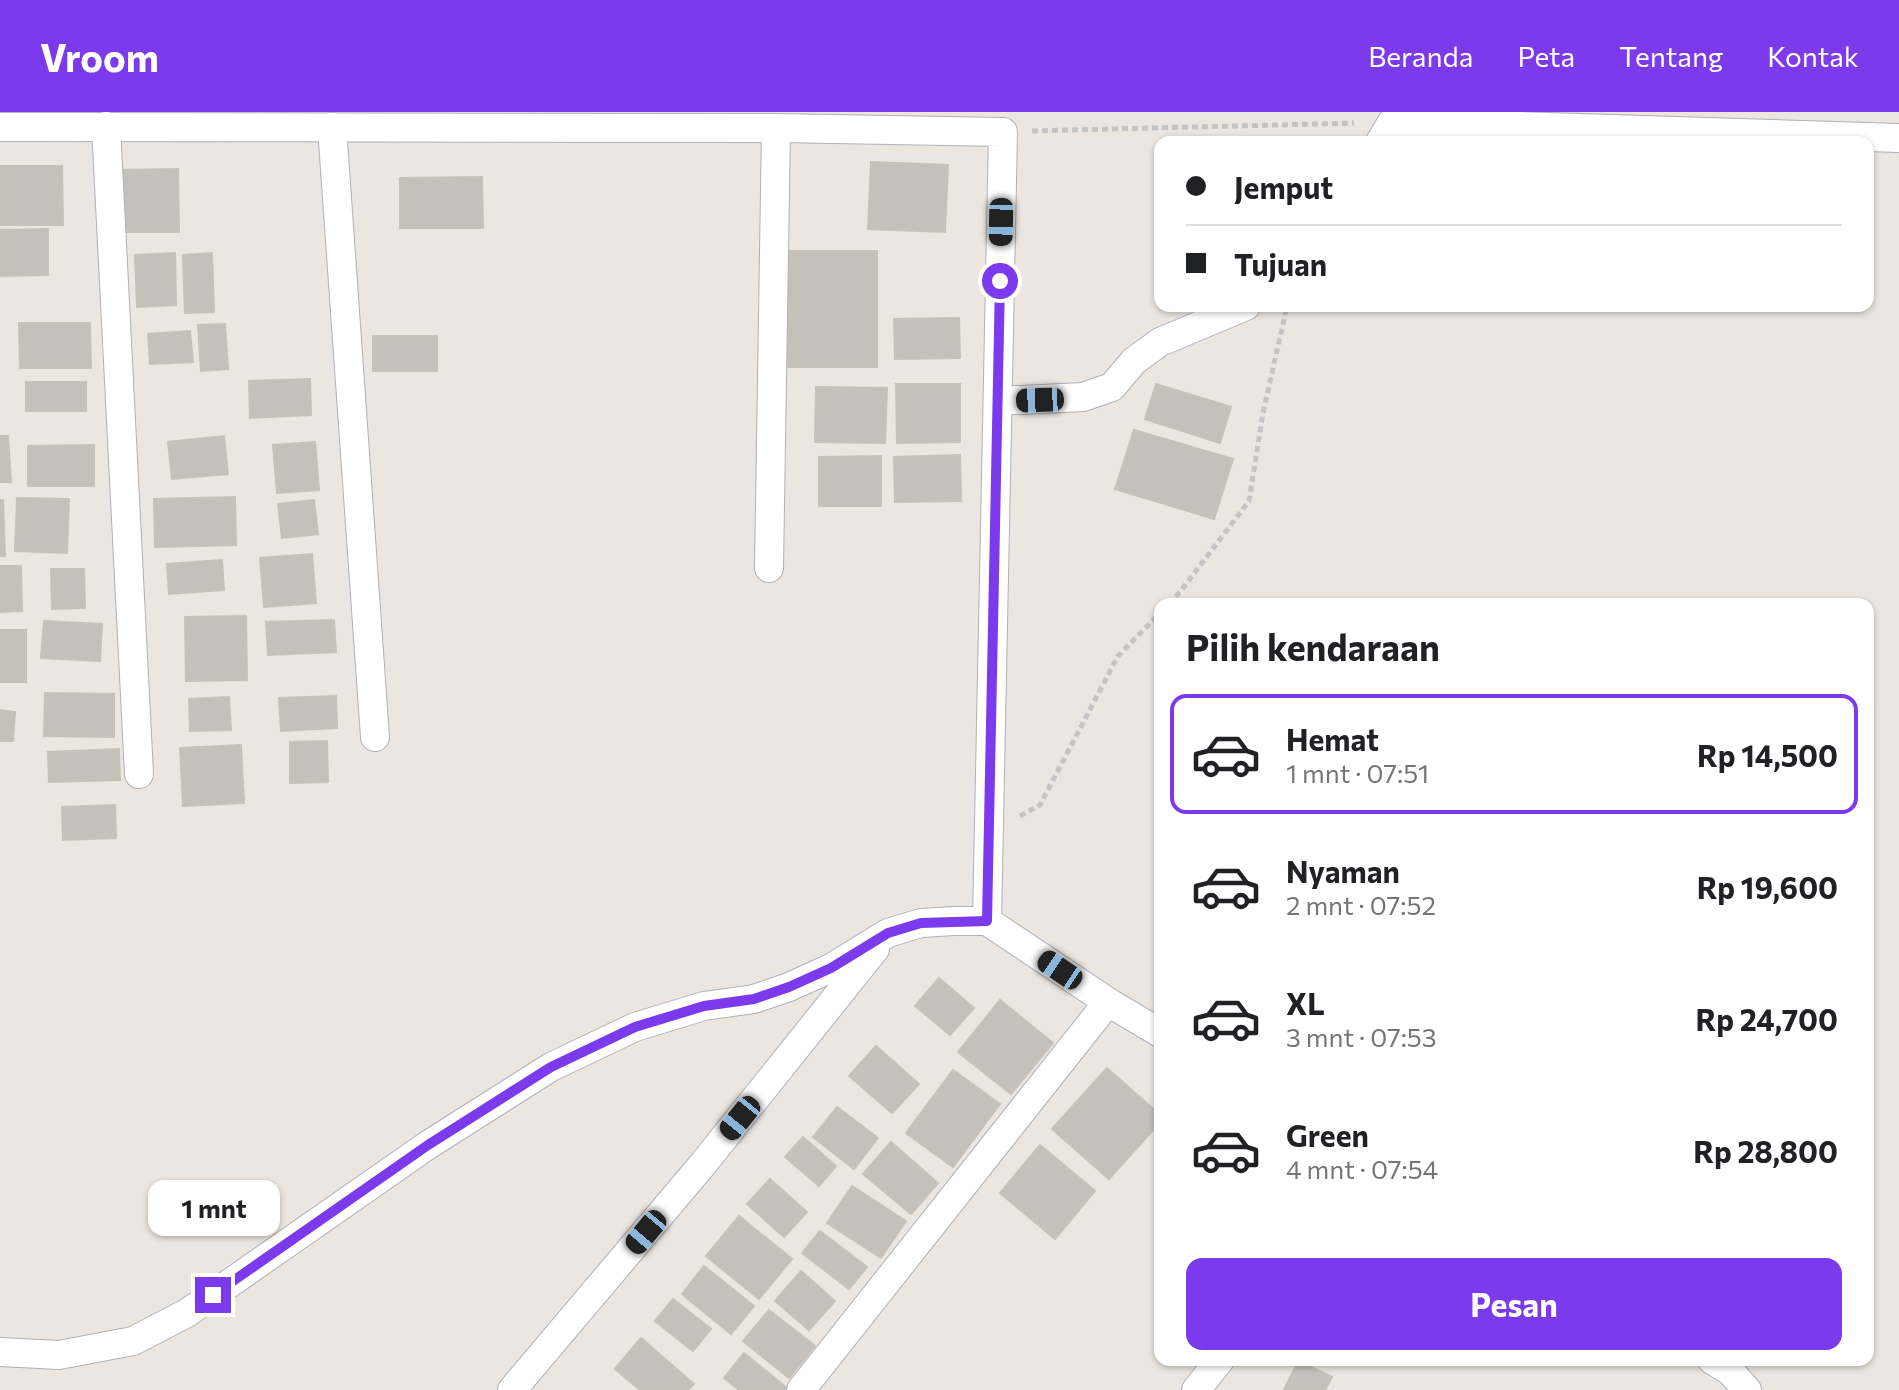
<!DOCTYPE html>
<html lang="id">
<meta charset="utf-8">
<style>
body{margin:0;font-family:Commissioner,sans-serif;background:#f2f2f2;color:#202124;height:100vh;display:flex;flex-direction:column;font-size:30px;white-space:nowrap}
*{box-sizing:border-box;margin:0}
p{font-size:26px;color:#757577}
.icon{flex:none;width:44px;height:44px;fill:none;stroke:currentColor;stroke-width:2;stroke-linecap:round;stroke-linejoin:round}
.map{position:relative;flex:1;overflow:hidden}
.drawer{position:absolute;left:1154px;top:486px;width:720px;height:768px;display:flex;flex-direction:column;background:#fff;border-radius:16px;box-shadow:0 2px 6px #0004}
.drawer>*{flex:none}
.hud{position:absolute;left:1154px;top:24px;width:720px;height:176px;border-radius:16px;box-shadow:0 2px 6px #0004;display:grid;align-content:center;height:176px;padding:0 32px;background:#fff}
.end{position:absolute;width:36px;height:36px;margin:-18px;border:10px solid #7c3aed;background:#fff;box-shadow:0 0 0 4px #fff}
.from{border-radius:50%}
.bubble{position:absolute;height:56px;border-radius:16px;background:#fff;box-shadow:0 2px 6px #0004;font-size:26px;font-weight:700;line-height:56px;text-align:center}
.car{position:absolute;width:24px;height:48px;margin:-24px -12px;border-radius:10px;box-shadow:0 0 6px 2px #0007;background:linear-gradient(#222 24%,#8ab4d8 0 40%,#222 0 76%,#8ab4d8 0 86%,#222 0)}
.hud b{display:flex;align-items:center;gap:28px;height:76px;font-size:30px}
.hud b+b{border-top:2px solid #e0e0e0}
.hud i{width:20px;height:20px;background:#202124}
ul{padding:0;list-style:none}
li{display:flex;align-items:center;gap:24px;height:120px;margin:0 16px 12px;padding:0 16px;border:4px solid transparent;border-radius:16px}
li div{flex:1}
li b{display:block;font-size:30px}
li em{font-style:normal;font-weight:700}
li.selected{border-color:#7c3aed}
li>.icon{width:72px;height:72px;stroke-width:1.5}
h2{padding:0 32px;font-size:36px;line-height:96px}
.action{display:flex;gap:16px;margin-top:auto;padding:16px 32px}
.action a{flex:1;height:92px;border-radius:16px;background:#7c3aed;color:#fff;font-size:32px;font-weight:700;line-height:92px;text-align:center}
header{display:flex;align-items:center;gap:48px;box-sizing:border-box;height:112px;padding:0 40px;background:#7c3aed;color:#fff}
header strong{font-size:38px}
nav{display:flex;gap:44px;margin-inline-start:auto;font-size:28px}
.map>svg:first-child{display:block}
</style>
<header>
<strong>Vroom</strong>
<nav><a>Beranda</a><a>Peta</a><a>Tentang</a><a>Kontak</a></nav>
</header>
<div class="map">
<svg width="1899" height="1278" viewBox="0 0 1899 1278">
<rect width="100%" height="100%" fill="#ebe6df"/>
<g fill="#c4c0ba" stroke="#c7c2b9" stroke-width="2">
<polygon points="871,50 948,53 945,120 868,117"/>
<polygon points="0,54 62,54 63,113 0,113"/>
<polygon points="178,57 179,120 116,120 115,58"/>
<polygon points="482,65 483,116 400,116 400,66"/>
<polygon points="48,117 48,163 0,164 0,118"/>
<rect x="788" y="139" width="89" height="116"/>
<polygon points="175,141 176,193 137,195 135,143"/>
<polygon points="212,141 214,200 185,201 183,143"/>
<polygon points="959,206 960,246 895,247 894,207"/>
<polygon points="19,211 90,211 91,256 20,256"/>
<polygon points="225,212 228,257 201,259 198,213"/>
<polygon points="190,219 193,250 150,252 148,222"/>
<rect x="373" y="224" width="64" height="35"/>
<polygon points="310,267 311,303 250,306 249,269"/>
<rect x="26" y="270" width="60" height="29"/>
<polygon points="896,272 960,272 960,330 897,331"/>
<polygon points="1156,272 1231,295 1220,331 1145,307"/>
<polygon points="816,275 887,276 885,331 815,330"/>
<polygon points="1134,318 1233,347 1214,407 1115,377"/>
<polygon points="0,324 8,324 11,370 0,370"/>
<polygon points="224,324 228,362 172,367 168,330"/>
<polygon points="315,330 319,378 277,381 273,333"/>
<polygon points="94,333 94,374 28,374 28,334"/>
<polygon points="960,343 961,389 895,390 894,345"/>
<polygon points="881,344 881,394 819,394 819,345"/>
<polygon points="235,385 236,433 155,435 154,387"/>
<polygon points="17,386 69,387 67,441 15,439"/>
<polygon points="0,388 3,388 5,444 0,444"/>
<polygon points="314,388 318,422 282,426 278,392"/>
<polygon points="312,442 316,491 264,495 260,446"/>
<polygon points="222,448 224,478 169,482 167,452"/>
<polygon points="0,454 21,454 22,499 0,500"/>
<polygon points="51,457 84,457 85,496 52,497"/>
<polygon points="246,504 247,568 186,569 185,505"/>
<polygon points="334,508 336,540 268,543 266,510"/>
<polygon points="44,509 102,512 100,549 41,546"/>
<rect x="0" y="518" width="26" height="52"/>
<polygon points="45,581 114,582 114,625 44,624"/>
<polygon points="336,584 337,616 281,619 279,586"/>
<polygon points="229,585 231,618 190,619 189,587"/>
<polygon points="0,598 15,600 13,629 0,629"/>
<polygon points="327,629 328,670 290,671 290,630"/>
<polygon points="241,633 244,691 183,694 180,636"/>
<polygon points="119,637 120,668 49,670 48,640"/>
<polygon points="115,693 116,726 63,728 62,695"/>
<polygon points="939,866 974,896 950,923 915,894"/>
<polygon points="1000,888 1053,931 1011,982 958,940"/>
<polygon points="876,934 919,972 892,1001 849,964"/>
<polygon points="1107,956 1160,1003 1160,1010 1109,1067 1052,1017"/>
<polygon points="953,958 1000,992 953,1055 906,1021"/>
<polygon points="837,995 878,1026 854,1057 813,1025"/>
<polygon points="803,1025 836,1054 819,1074 785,1045"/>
<polygon points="891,1030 938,1071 911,1102 863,1062"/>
<polygon points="1040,1033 1095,1079 1055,1127 1000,1081"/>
<polygon points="770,1067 807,1100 784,1125 747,1092"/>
<polygon points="852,1074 906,1109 881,1146 827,1111"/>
<polygon points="739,1104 792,1147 759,1187 706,1144"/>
<polygon points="820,1119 867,1155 849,1177 802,1141"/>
<polygon points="704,1154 754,1194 731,1222 682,1182"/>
<polygon points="801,1159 835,1189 809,1218 775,1189"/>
<polygon points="673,1187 711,1217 693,1239 655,1209"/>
<polygon points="769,1198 815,1234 789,1266 743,1229"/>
<polygon points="641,1226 694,1272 688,1278 640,1278 615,1257"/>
<polygon points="744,1241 787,1276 785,1278 739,1278 724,1266"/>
<polygon points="1298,1249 1332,1265 1325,1278 1284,1278"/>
</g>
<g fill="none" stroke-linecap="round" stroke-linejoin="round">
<g stroke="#afb1ba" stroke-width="30">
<g id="street">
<polyline points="106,14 139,662"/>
<polyline points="0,15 776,16 1003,20 987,809"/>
<polyline points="332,15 375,625"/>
<polyline points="1380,30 1392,10 1899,26"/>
<polyline points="998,289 1083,285 1112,275 1134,249 1160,230 1246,194"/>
<polyline points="769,456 776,16"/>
<polyline points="0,1240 59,1243 133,1229 187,1201 428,1033 551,955 635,915 704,894 754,887 789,875 831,856 888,821 921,811 954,809 987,809 1108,890 1160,921"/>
<polyline points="1712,1248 1730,1259 1747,1278"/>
<polyline points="512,1278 703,1052 875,837"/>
<polyline points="801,1278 1108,890"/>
<polyline points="1196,1278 1220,1248"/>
</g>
</g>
<g stroke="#c4c4c4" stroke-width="5" stroke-dasharray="6 4" stroke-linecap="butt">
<polyline points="1032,19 1354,11"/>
<polyline points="1169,492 1180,480 1249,389 1263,301 1287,194"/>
<polyline points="1020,704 1040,693 1118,544 1160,501"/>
</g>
<use href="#street" stroke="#fff" stroke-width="28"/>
</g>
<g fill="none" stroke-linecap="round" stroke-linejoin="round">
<polyline stroke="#7c3aed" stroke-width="10" points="213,1183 428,1033 551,955 635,915 704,894 754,887 789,875 831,856 888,821 921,811 987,809 1000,169"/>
</g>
</svg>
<i class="end from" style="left:1000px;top:169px"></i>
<i class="end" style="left:213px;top:1183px"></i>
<div class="bubble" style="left:148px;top:1068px;width:132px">1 mnt</div>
<i class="car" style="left:1001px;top:110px;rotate:181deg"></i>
<i class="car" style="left:1040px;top:288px;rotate:268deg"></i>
<i class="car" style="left:1060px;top:858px;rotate:304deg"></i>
<i class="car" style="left:740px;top:1006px;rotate:219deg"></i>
<i class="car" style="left:646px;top:1120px;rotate:220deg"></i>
<div class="hud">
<b><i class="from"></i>Jemput</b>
<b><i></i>Tujuan</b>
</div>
<section class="drawer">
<h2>Pilih kendaraan</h2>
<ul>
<li class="selected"><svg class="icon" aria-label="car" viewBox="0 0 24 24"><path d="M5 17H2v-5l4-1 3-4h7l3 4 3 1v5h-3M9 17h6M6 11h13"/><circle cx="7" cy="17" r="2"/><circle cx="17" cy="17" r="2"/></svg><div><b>Hemat</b><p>1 mnt · 07:51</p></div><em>Rp 14,500</em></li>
<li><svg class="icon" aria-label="car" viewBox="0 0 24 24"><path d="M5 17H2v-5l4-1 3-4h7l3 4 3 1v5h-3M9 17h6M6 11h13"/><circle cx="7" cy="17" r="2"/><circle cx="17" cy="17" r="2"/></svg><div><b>Nyaman</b><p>2 mnt · 07:52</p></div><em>Rp 19,600</em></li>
<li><svg class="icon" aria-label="car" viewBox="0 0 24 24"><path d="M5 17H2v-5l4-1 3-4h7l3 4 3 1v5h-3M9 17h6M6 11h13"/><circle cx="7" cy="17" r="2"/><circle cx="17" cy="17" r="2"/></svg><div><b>XL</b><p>3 mnt · 07:53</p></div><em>Rp 24,700</em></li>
<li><svg class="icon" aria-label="car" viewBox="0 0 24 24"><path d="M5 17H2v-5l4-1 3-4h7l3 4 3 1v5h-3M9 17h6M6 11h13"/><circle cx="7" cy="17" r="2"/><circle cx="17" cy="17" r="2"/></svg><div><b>Green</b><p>4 mnt · 07:54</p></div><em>Rp 28,800</em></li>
</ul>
<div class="action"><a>Pesan</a></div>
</section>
</div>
